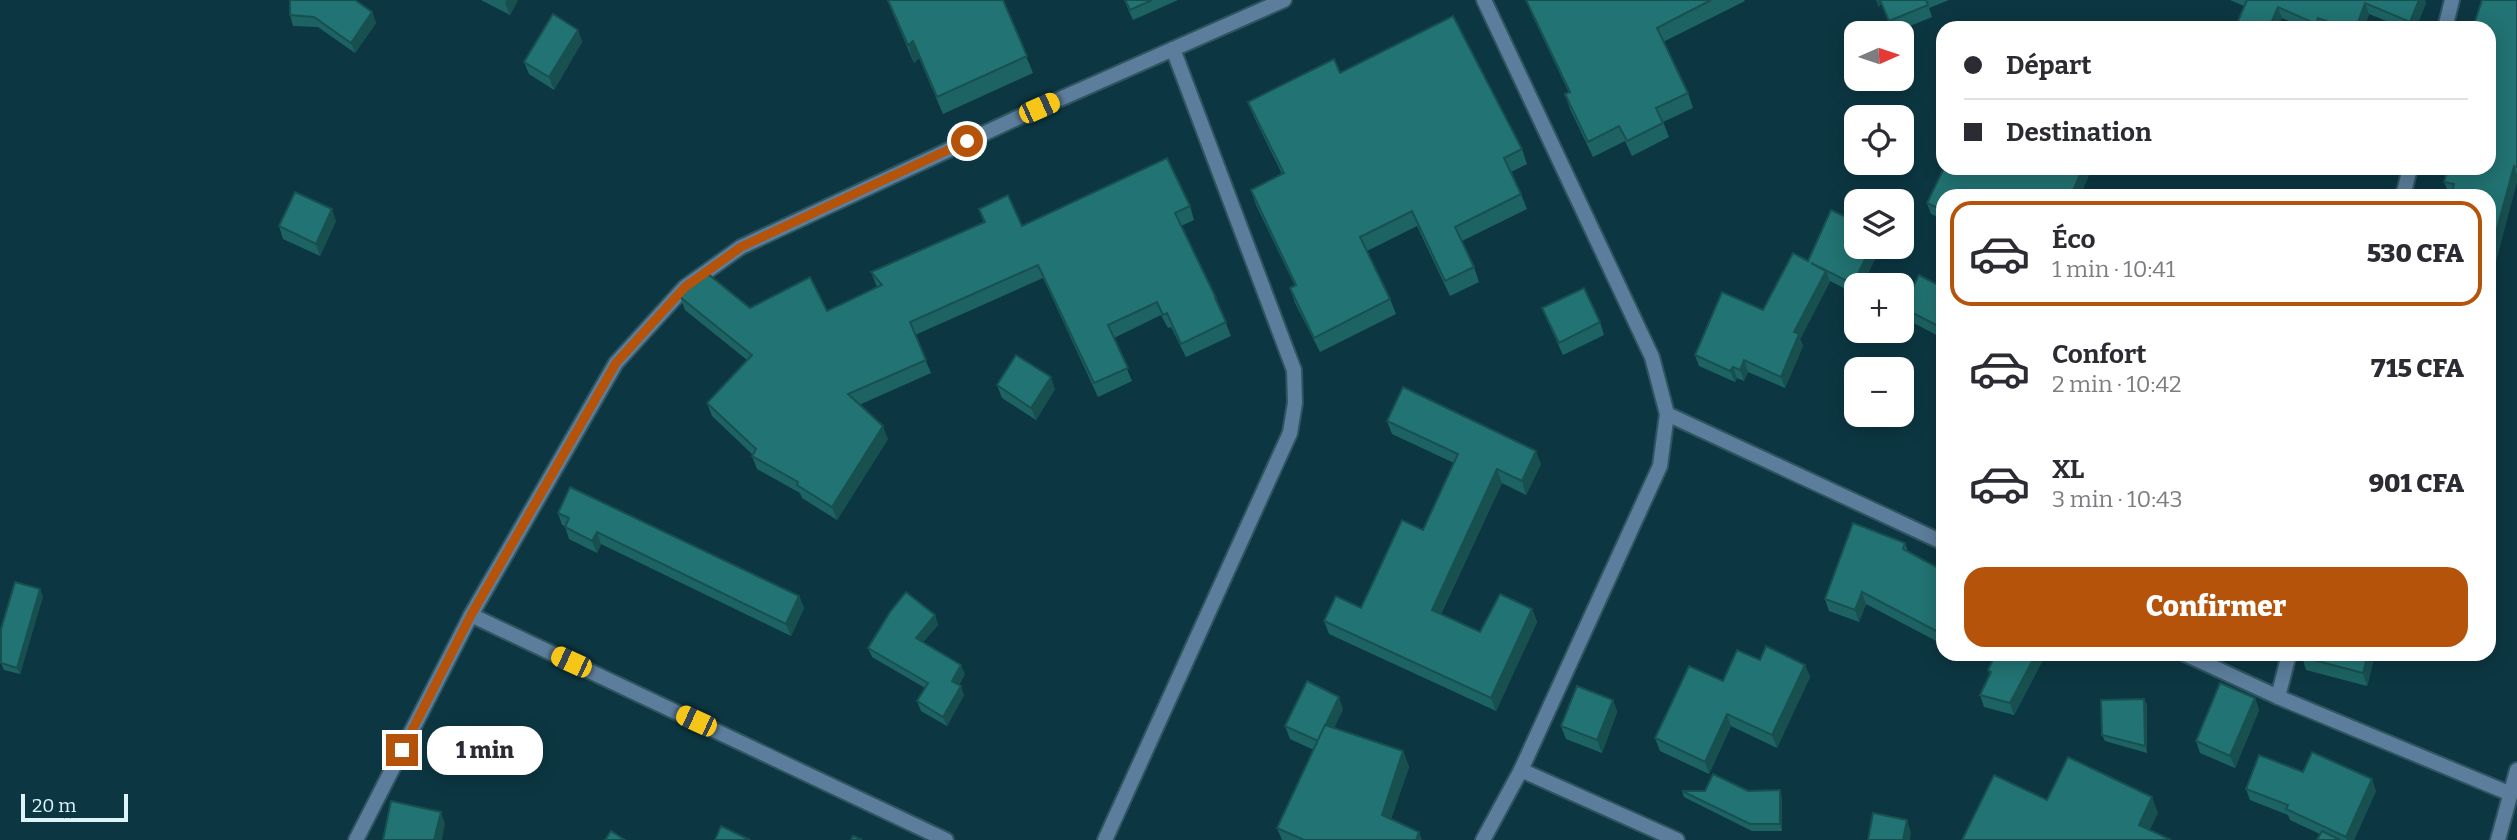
<!DOCTYPE html>
<html lang="fr">
<meta charset="utf-8">
<style>
body{margin:0;font-family:Bitter,serif;background:#f7f7f7;color:#2b2b33;height:100vh;display:flex;flex-direction:column;font-size:26px;white-space:nowrap}
*{box-sizing:border-box;margin:0}
p{font-size:23px;color:#7c7c81}
.icon{flex:none;width:38px;height:38px;fill:none;stroke:currentColor;stroke-width:2;stroke-linecap:round;stroke-linejoin:round}
.map{position:relative;flex:1;overflow:hidden}
.details{position:absolute;left:1936px;top:189px;width:560px;height:472px;display:flex;flex-direction:column;background:#fff;border-radius:21px;box-shadow:0 4px 18px #0003}
.details>*{flex:none}
.hud{position:absolute;left:1936px;top:21px;width:560px;height:154px;border-radius:21px;box-shadow:0 4px 18px #0003;display:grid;align-content:center;height:154px;padding:0 28px;background:#fff}
.needle{width:46px;rotate:87deg}
.controls{position:absolute;left:1844px;top:21px;display:grid;gap:14px}
.controls a{display:grid;place-items:center;width:70px;height:70px;border-radius:14px;background:#fff;box-shadow:0 4px 18px #0003;font-size:35px}
.scale{position:absolute;left:21px;bottom:18px;width:107px;box-sizing:border-box;padding-left:7px;border:4px solid #def4fb;border-top:0;font-size:19px;line-height:24px;white-space:nowrap;color:#def4fb;-webkit-text-stroke:5px #0c3742;paint-order:stroke}
.end{position:absolute;width:32px;height:32px;margin:-16px;border:9px solid #b45309;background:#fff;box-shadow:0 0 0 4px #fff}
.from{border-radius:50%}
.bubble{position:absolute;height:49px;border-radius:21px;background:#fff;box-shadow:0 4px 18px #0003;font-size:23px;font-weight:800;line-height:49px;text-align:center}
.car{position:absolute;width:21px;height:42px;margin:-21px -10px;border-radius:9px;box-shadow:0 0 5px 2px #0007;background:linear-gradient(#f5c518 24%,#345 0 40%,#f5c518 0 76%,#345 0 86%,#f5c518 0)}
.hud b{display:flex;align-items:center;gap:24px;height:66px;font-size:26px}
.hud b+b{border-top:2px solid #e1e1e2}
.hud i{width:18px;height:18px;background:#2b2b33}
ul{padding:12px 0 0;list-style:none}
li{display:flex;align-items:center;gap:21px;height:105px;margin:0 14px 10px;padding:0 14px;border:4px solid transparent;border-radius:21px}
li div{flex:1}
li b{display:block;font-size:26px}
li em{font-style:normal;font-weight:800}
li.current{border-color:#b45309}
li>.icon{width:63px;height:63px;stroke-width:1.5}
.action{display:flex;gap:14px;margin-top:auto;padding:14px 28px}
.action a{flex:1;height:80px;border-radius:21px;background:#b45309;color:#fff;font-size:28px;font-weight:800;line-height:80px;text-align:center}
.map>svg:first-child{display:block}
</style>
<div class="map">
<svg width="2517" height="840" viewBox="0 0 2517 840">
<rect width="100%" height="100%" fill="#0c3742"/>
<g fill="none" stroke-linecap="round" stroke-linejoin="round">
<g stroke="#2e5560" stroke-width="18">
<g id="street">
<polyline points="2445,28 2452,0"/>
<polyline points="2403,196 2410,168"/>
<polyline points="1667,414 1942,542"/>
<polyline points="471,615 946,840"/>
<polyline points="2185,654 2278,697 2511,794"/>
<polyline points="2278,697 2289,654"/>
<polyline points="1521,770 1677,840"/>
<polyline points="356,840 471,615 616,363 685,287 741,247 1017,118 1284,0"/>
<polyline points="1105,840 1290,433 1295,403 1294,370 1173,49"/>
<polyline points="1483,840 1521,770 1660,466 1667,414 1652,357 1484,0"/>
<polyline points="2498,840 2517,770"/>
</g>
</g>
<use href="#street" stroke="#5c7e9c" stroke-width="14"/>
</g>
<g fill="#1d6363">
<polygon points="481,0 518,0 510,15"/>
<polygon points="887,0 1003,0 1033,73 943,114 919,58 914,63"/>
<polygon points="1124,0 1178,0 1133,20"/>
<polygon points="1526,0 1744,0 1745,1 1663,42 1688,93 1693,108 1663,122 1669,137 1632,156 1625,141 1593,157 1570,109 1565,94 1569,93 1532,15"/>
<polygon points="1876,0 1949,0 1929,8 1932,17 1893,33 1881,3 1879,7"/>
<polygon points="2230,0 2425,0 2426,3 2416,28 2404,28 2369,14 2364,28 2305,28 2282,18 2278,28 2235,28 2244,6"/>
<polygon points="2517,0 2517,181 2492,276 2488,275 2488,196 2449,194 2444,182"/>
<polygon points="372,12 376,23 355,53 318,27 293,26 290,15"/>
<polygon points="578,30 582,42 554,90 529,74 524,62"/>
<polygon points="1340,73 1522,149 1527,164 1511,172 1521,194 1527,209 1462,241 1474,267 1479,282 1450,296 1417,226 1367,251 1390,299 1396,314 1320,352 1295,303 1290,288 1295,286 1256,205 1251,190 1282,174 1254,117 1248,102"/>
<polygon points="1944,168 2092,168 2080,196 1942,196 1942,219 1931,214 1927,203"/>
<polygon points="1190,206 1194,220 1181,226 1216,298 1231,336 1186,357 1171,327 1168,328 1161,315 1114,338 1132,381 1098,397 1043,278 915,335 931,373 859,405 888,439 837,520 802,498 800,493 757,469 752,456 753,455 712,416 707,403 747,360 685,310 680,297 750,308 827,311 877,287 871,272 984,223 979,209 1022,226"/>
<polygon points="336,221 320,256 283,239 279,226"/>
<polygon points="1857,247 1881,247 1862,285 1857,285 1857,295 1830,281 1800,339 1803,346 1785,388 1748,372 1744,381 1737,378 1735,382 1699,366 1695,355 1763,310 1808,261"/>
<polygon points="1942,287 1942,338 1908,320 1903,308"/>
<polygon points="1542,308 1600,322 1604,335 1563,355 1547,320"/>
<polygon points="997,385 1055,389 1036,420 1002,398"/>
<polygon points="1387,421 1541,464 1526,495 1502,483 1441,614 1480,632 1532,609 1537,622 1496,711 1329,634 1324,621 1361,608 1423,530 1454,463 1392,434"/>
<polygon points="558,513 799,596 804,608 791,636 601,544 597,553 569,539 565,526 562,525"/>
<polygon points="1905,543 1908,552 1942,570 1942,644 1866,604 1859,622 1829,611 1825,599"/>
<polygon points="43,596 20,674 4,670 1,663"/>
<polygon points="935,615 938,625 923,642 965,674 959,685 964,695 947,726 921,711 917,701 925,688 872,657 868,648"/>
<polygon points="1996,654 2046,654 2014,715 1984,707 1980,695 1990,675 1988,670"/>
<polygon points="2375,654 2367,686 2306,670 2302,657"/>
<polygon points="1760,660 1805,665 1810,677 1777,748 1731,726 1709,774 1660,751 1655,738 1723,681"/>
<polygon points="2255,698 2259,710 2235,768 2200,753 2196,741"/>
<polygon points="2144,699 2147,705 2147,753 2105,741 2102,735"/>
<polygon points="1613,700 1617,712 1602,753 1566,739 1561,726"/>
<polygon points="1343,709 1334,728 1403,751 1409,767 1391,819 1422,840 1282,840 1277,828 1314,750 1290,739 1285,726"/>
<polygon points="2303,772 2376,791 2354,840 2317,840 2320,834 2290,820 2288,815 2250,800 2246,789"/>
<polygon points="1682,791 1782,797 1782,831 1752,831 1684,797"/>
</g>
<g fill="#185050">
<polygon points="507,0 518,0 510,15 505,3"/>
<polygon points="1877,0 1880,0 1881,3 1879,7"/>
<polygon points="2419,0 2425,0 2426,3 2416,28 2413,28 2410,22"/>
<polygon points="2365,3 2369,14 2364,28 2356,28"/>
<polygon points="2278,7 2282,18 2278,28 2269,28"/>
<polygon points="372,12 376,23 355,53 351,43"/>
<polygon points="2318,18 2322,28 2318,28 2316,24"/>
<polygon points="578,30 582,42 554,90 549,77"/>
<polygon points="913,41 919,58 914,63 908,45"/>
<polygon points="2514,166 2517,175 2517,181 2492,276 2488,266 2488,262"/>
<polygon points="2083,168 2092,168 2080,196 2073,196 2072,193"/>
<polygon points="332,209 336,221 320,256 316,244"/>
<polygon points="1871,247 1881,247 1862,285 1857,285 1857,294 1853,284"/>
<polygon points="1826,271 1830,282 1800,339 1803,346 1785,388 1781,377 1794,332"/>
<polygon points="1744,360 1748,372 1744,381 1740,370"/>
<polygon points="1733,367 1737,378 1735,382 1730,371"/>
<polygon points="1051,377 1055,389 1036,420 1031,408"/>
<polygon points="883,426 888,439 837,520 832,507"/>
<polygon points="1536,451 1541,464 1526,495 1522,481"/>
<polygon points="1497,469 1502,483 1436,623 1432,610"/>
<polygon points="597,532 601,544 597,553 592,541"/>
<polygon points="40,589 43,596 20,674 17,668"/>
<polygon points="1862,592 1866,604 1859,622 1855,610"/>
<polygon points="799,596 804,608 791,636 786,624"/>
<polygon points="1532,609 1537,622 1496,711 1491,698"/>
<polygon points="935,615 938,625 919,647 916,638"/>
<polygon points="2036,654 2046,654 2014,715 2010,703"/>
<polygon points="2368,654 2375,654 2367,686 2363,673"/>
<polygon points="961,665 965,674 956,690 952,681"/>
<polygon points="1805,665 1810,677 1777,748 1772,735"/>
<polygon points="961,686 964,695 947,726 943,717"/>
<polygon points="1339,697 1343,709 1322,754 1318,742"/>
<polygon points="2255,698 2259,710 2235,768 2230,756"/>
<polygon points="2144,699 2147,705 2147,753 2145,746"/>
<polygon points="1613,700 1617,712 1602,753 1597,740"/>
<polygon points="1727,714 1731,726 1709,774 1705,762"/>
<polygon points="1403,751 1409,767 1387,830 1382,815"/>
<polygon points="2372,779 2376,791 2354,840 2347,840 2346,837"/>
<polygon points="1780,790 1782,797 1782,831 1780,824"/>
<polygon points="2152,797 2158,813 2145,840 2139,825"/>
<polygon points="441,812 445,824 442,840 434,840"/>
<polygon points="1907,820 1911,833 1910,840 1903,840"/>
<polygon points="1419,832 1422,840 1416,840"/>
</g>
<g fill="#227373" stroke="#185050" stroke-width="2">
<polygon points="290,0 355,0 372,12 351,43 314,17 290,15"/>
<polygon points="888,0 1003,0 1027,56 937,97 913,41 908,45"/>
<polygon points="1125,0 1152,0 1130,10"/>
<polygon points="1526,0 1711,0 1657,28 1688,93 1656,108 1663,123 1627,141 1619,126 1588,142 1565,94 1570,92"/>
<polygon points="1880,0 1926,0 1928,5 1889,21"/>
<polygon points="2247,0 2419,0 2410,22 2365,3 2356,28 2346,28 2318,18 2316,24 2278,7 2269,28 2235,28"/>
<polygon points="2482,0 2517,0 2517,167 2514,166 2488,262 2488,196 2451,196 2454,184 2444,182 2448,168 2488,168 2488,28 2473,28"/>
<polygon points="553,14 578,30 549,77 524,62"/>
<polygon points="1453,16 1522,149 1504,158 1521,194 1455,227 1474,267 1445,281 1412,211 1360,237 1390,299 1314,338 1290,288 1296,285 1251,190 1284,173 1248,102 1334,59 1340,73"/>
<polygon points="1167,158 1190,206 1175,213 1216,298 1215,298 1226,322 1181,344 1167,313 1163,315 1157,302 1108,325 1128,368 1094,383 1038,265 910,322 926,360 848,394 883,426 832,507 797,485 798,482 752,456 756,449 707,403 752,355 680,297 703,270 750,308 810,277 827,311 882,285 871,272 985,222 979,209 1008,195 1022,226"/>
<polygon points="1944,168 2083,168 2072,193 2068,191 2066,196 1942,196 1942,210 1927,203"/>
<polygon points="295,192 332,209 316,244 279,226"/>
<polygon points="1831,210 1857,222 1857,247 1871,247 1853,284 1811,263 1826,271 1794,332 1799,334 1781,377 1744,360 1740,370 1733,367 1730,371 1695,355 1722,292 1763,310 1793,253 1808,261"/>
<polygon points="1919,275 1942,287 1942,328 1903,308"/>
<polygon points="1584,288 1600,322 1559,343 1542,308"/>
<polygon points="1016,355 1051,377 1031,408 997,385"/>
<polygon points="1403,387 1536,451 1522,481 1497,469 1432,610 1480,632 1500,594 1532,609 1491,698 1324,621 1336,596 1361,608 1402,520 1423,530 1458,454 1387,421"/>
<polygon points="570,487 799,596 786,624 597,532 592,541 565,527 569,518 558,513"/>
<polygon points="1853,523 1905,543 1903,549 1942,570 1942,634 1862,592 1855,610 1825,599"/>
<polygon points="15,582 40,589 17,668 1,663 1,629"/>
<polygon points="906,592 935,615 916,638 961,665 952,681 961,686 943,717 917,701 928,683 868,648 890,612"/>
<polygon points="1766,646 1805,665 1772,735 1727,714 1705,762 1655,738 1689,666 1723,681 1737,650 1760,660"/>
<polygon points="1996,654 2036,654 2010,703 1980,695 1991,672 1988,670"/>
<polygon points="2303,654 2368,654 2363,673 2302,657"/>
<polygon points="1307,681 1339,697 1318,741 1285,726"/>
<polygon points="2220,683 2255,698 2230,756 2196,741"/>
<polygon points="1577,686 1613,700 1597,740 1561,726"/>
<polygon points="2144,699 2145,746 2102,735 2101,700"/>
<polygon points="1325,725 1403,751 1382,815 1419,832 1416,840 1304,840 1277,828"/>
<polygon points="2312,752 2372,779 2346,837 2286,809 2288,805 2246,789 2259,755 2303,772"/>
<polygon points="2068,757 2152,797 2139,825 2171,840 1962,840 1994,775 2047,800"/>
<polygon points="1713,774 1748,791 1780,790 1780,824 1750,824 1682,791 1705,791"/>
<polygon points="391,801 441,812 434,840 383,840"/>
<polygon points="1873,813 1907,820 1903,840 1868,840"/>
<polygon points="721,826 750,840 715,840"/>
<polygon points="611,831 625,840 605,840"/>
<polygon points="2322,831 2340,840 2317,840"/>
<polygon points="853,836 862,840 851,840"/>
</g>
<g fill="none" stroke-linecap="round" stroke-linejoin="round">
<polyline stroke="#b45309" stroke-width="9" points="402,750 471,615 616,363 685,287 741,247 967,141"/>
</g>
</svg>
<div class="controls">
<a><svg class="needle" viewBox="-14 -14 28 28"><path d="M0-13l5 13h-10z" fill="#e53935"/><path d="M0 13l5-13h-10z" fill="#7c7c81"/></svg></a>
<a><svg class="icon" aria-label="locate" viewBox="0 0 24 24"><circle cx="12" cy="12" r="6"/><path d="M12 2v4M12 18v4M2 12h4M18 12h4"/></svg></a>
<a><svg class="icon" aria-label="layers" viewBox="0 0 24 24"><path d="M12 4l9 5-9 5-9-5zM3 14l9 5 9-5"/></svg></a>
<a>+</a>
<a>−</a>
</div>
<div class="scale">20 m</div>
<i class="end from" style="left:967px;top:141px"></i>
<i class="end" style="left:402px;top:750px"></i>
<div class="bubble" style="left:427px;top:726px;width:116px">1 min</div>
<i class="car" style="left:1039px;top:108px;rotate:66deg"></i>
<i class="car" style="left:571px;top:662px;rotate:295deg"></i>
<i class="car" style="left:696px;top:721px;rotate:295deg"></i>
<div class="hud">
<b><i class="from"></i>Départ</b>
<b><i></i>Destination</b>
</div>
<section class="details">
<ul>
<li class="current"><svg class="icon" aria-label="car" viewBox="0 0 24 24"><path d="M5 17H2v-5l4-1 3-4h7l3 4 3 1v5h-3M9 17h6M6 11h13"/><circle cx="7" cy="17" r="2"/><circle cx="17" cy="17" r="2"/></svg><div><b>Éco</b><p>1 min · 10:41</p></div><em>530 CFA</em></li>
<li><svg class="icon" aria-label="car" viewBox="0 0 24 24"><path d="M5 17H2v-5l4-1 3-4h7l3 4 3 1v5h-3M9 17h6M6 11h13"/><circle cx="7" cy="17" r="2"/><circle cx="17" cy="17" r="2"/></svg><div><b>Confort</b><p>2 min · 10:42</p></div><em>715 CFA</em></li>
<li><svg class="icon" aria-label="car" viewBox="0 0 24 24"><path d="M5 17H2v-5l4-1 3-4h7l3 4 3 1v5h-3M9 17h6M6 11h13"/><circle cx="7" cy="17" r="2"/><circle cx="17" cy="17" r="2"/></svg><div><b>XL</b><p>3 min · 10:43</p></div><em>901 CFA</em></li>
</ul>
<div class="action"><a>Confirmer</a></div>
</section>
</div>
